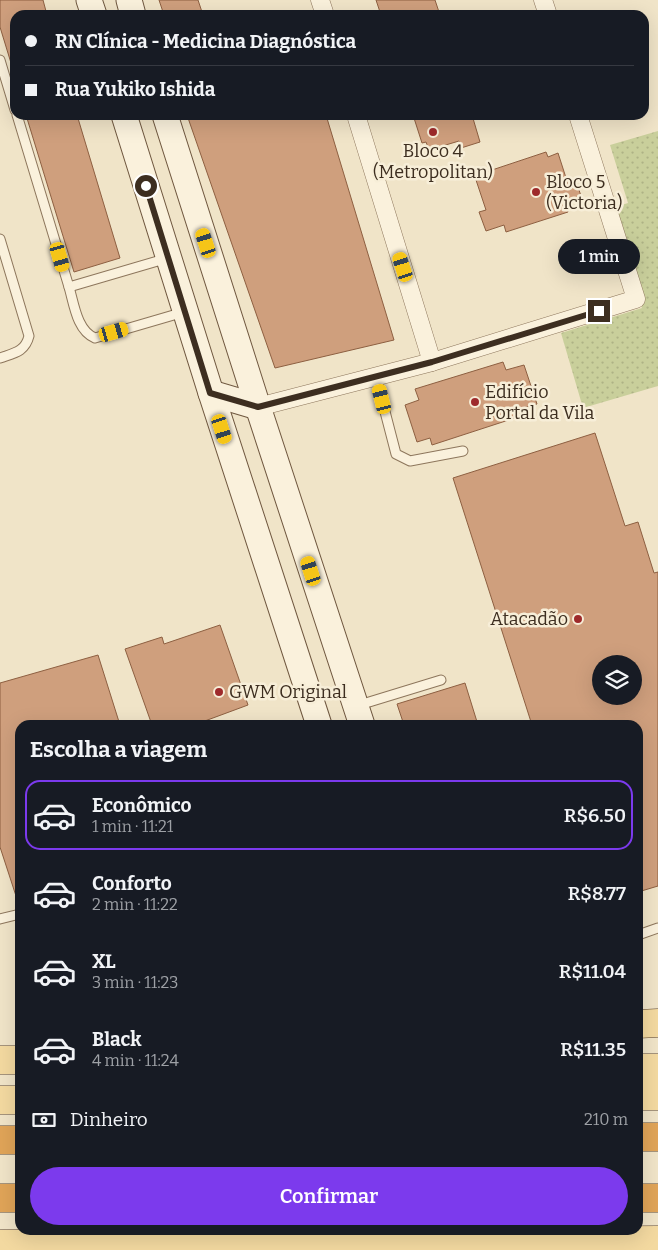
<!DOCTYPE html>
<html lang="pt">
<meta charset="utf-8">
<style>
body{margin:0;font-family:Bitter,serif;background:#242831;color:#f1f3f6;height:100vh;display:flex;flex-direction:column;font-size:19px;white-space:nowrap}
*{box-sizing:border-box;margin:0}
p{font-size:16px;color:#9ea1a6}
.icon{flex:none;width:28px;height:28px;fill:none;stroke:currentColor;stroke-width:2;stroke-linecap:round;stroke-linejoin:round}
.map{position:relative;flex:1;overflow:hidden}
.sheet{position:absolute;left:15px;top:720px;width:628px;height:515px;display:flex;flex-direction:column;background:#171b24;border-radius:15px;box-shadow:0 5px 20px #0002}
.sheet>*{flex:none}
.top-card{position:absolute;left:10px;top:10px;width:639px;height:110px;border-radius:15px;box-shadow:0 5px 20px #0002;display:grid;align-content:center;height:110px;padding:0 15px;background:#171b24}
.buttons{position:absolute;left:592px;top:655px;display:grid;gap:10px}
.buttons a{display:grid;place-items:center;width:50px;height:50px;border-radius:50%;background:#171b24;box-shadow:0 5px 20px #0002;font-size:25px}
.end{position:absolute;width:22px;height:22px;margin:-11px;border:6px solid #3d2e20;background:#fff;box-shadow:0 0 0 2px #fff}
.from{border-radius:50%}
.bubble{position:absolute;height:35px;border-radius:18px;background:#171b24;box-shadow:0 5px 20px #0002;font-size:16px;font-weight:600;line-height:35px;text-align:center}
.car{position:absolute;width:15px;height:30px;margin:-15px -8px;border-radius:6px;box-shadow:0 0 4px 1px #0007;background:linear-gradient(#f5c518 24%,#345 0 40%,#f5c518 0 76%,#345 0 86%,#f5c518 0)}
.top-card b{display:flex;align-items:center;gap:18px;height:48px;font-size:19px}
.top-card b+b{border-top:1px solid #363941}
.top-card i{width:12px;height:12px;background:#f1f3f6}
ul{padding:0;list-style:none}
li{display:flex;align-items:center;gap:15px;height:70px;margin:0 10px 8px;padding:0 5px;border:2px solid transparent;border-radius:15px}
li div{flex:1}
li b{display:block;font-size:19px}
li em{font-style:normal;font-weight:600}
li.on{border-color:#7c3aed}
li>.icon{width:45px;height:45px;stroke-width:1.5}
h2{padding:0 15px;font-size:22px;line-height:60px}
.pay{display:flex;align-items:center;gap:12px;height:55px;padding:0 15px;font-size:19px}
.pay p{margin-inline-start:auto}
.cta{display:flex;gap:10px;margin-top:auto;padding:10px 15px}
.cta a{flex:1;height:58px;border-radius:30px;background:#7c3aed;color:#fff;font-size:20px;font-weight:600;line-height:58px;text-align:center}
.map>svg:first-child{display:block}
</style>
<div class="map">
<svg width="658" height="1250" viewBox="0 0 658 1250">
<defs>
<pattern id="park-dots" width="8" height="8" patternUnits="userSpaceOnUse" patternTransform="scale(1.25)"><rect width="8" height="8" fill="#c9cf9b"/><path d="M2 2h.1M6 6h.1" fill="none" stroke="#aeb285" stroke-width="1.8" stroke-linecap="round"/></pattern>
</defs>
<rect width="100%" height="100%" fill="#f0e4c8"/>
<polygon fill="url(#park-dots)" points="658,131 658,386 583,408 561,333 642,308 612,208 628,203 610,145"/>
<g fill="#cf9f7d" stroke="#8d5f41" fill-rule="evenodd">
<polygon points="0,0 43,0 47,15 15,15 15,63 11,63 0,27"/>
<polygon points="159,0 198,0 203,15 164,15"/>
<polygon points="376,0 435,0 439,12 430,15 381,15"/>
<polygon points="26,115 77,115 120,258 74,272"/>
<polygon points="187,115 326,115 394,340 275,368"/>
<polygon points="413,115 472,115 480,142 461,148 459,141 429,150 426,142 422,143"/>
<polygon points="546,152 548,157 558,153 568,184 576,181 582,199 566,205 568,212 506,232 504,225 486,231 479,212 486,210 476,180 485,178 483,173"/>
<polygon points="503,362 506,370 524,365 537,404 519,409 521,416 432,445 430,438 417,442 405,405 419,400 415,389"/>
<path d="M595,433L625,526L638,522L654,573L658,572V886L638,892V725H532L453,478ZM601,664H634V696H601Z"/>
<polygon points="220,625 248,705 194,725 152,725 125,649 162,637 164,644"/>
<polygon points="98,655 120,725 20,725 20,898 17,899 0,847 0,683"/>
<polygon points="465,683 478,725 404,725 397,704"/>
</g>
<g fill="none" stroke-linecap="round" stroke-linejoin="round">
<g stroke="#8d765c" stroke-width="11">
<g id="service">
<polyline points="0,60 15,110"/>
<polyline points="17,115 69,287 168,258"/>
<path d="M0,239L29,336C25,352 14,353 0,358"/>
<path d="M69,287C74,304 77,331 95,338L184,312"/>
<polyline points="376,377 396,454 410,461 463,451"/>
<polyline points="356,706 441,680"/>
<polyline points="0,919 20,914"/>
<polyline points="638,935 658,928"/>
</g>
</g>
<g stroke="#8d765c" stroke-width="19">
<g id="minor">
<polyline points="320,0 325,15"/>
<polyline points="543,0 548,15"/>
<polyline points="356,115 432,362"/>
<polyline points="258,407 432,362 636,299 578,115"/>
</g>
</g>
<g stroke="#6f573f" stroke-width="27">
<g id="secondary">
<polyline points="89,0 94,15"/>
<polyline points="129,0 133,15"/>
<polyline points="124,115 211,393 319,725"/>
<polyline points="165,115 258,407 362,725"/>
<polyline points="211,393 258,407"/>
</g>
</g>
<g stroke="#5b4430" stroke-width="29">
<g id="primary">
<polyline points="638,1024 658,1023"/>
<polyline points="0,1060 20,1060"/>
<polyline points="638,1068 658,1068"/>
<polyline points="638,1096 658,1096"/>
<polyline points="0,1100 20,1100"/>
<polyline points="0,1244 658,1240"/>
</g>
</g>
<g stroke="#5b4430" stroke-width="29">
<g id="motorway">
<polyline points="638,1137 658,1137"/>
<polyline points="0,1140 20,1140"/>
<polyline points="0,1198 20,1198"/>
<polyline points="638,1198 658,1198"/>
</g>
</g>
<use href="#service" stroke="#faf1dc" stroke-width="9"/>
<use href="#minor" stroke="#faf1dc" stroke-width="18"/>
<use href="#secondary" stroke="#faf1dc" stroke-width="25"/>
<use href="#primary" stroke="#f3d9a0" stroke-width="28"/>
<use href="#motorway" stroke="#e0a458" stroke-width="28"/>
</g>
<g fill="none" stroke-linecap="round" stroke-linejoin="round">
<polyline stroke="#3d2e20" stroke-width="6" points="146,186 210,393 258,407 432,362 599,311"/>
</g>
<g fill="#9e2a2b" stroke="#f7eed8" stroke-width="2">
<circle cx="433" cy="132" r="5"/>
<circle cx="536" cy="192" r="5"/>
<circle cx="475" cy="402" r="5"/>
<circle cx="578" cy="619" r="5"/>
<circle cx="219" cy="692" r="5"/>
</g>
<g text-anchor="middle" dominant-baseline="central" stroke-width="5" stroke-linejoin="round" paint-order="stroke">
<g font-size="18" fill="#3d2e20" stroke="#f7eed8" text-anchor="start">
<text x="433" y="151" text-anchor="middle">Bloco 4<tspan x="433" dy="21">(Metropolitan)</tspan></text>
<text x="546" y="182">Bloco 5<tspan x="546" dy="21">(Victoria)</tspan></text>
<text x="485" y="392">Edifício<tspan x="485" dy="21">Portal da Vila</tspan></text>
<text x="568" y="619" text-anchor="end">Atacadão</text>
<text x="229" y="692">GWM Original</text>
</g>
</g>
</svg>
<div class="buttons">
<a><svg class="icon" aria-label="layers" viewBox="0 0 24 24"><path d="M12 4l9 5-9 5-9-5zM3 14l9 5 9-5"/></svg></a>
</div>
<i class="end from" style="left:146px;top:186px"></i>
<i class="end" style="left:599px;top:311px"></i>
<div class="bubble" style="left:558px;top:239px;width:82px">1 min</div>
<i class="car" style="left:206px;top:243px;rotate:342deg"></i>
<i class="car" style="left:60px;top:257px;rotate:164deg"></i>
<i class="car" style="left:403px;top:267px;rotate:342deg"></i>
<i class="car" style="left:114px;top:332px;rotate:74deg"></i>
<i class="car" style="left:382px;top:399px;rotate:346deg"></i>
<i class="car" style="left:222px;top:429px;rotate:162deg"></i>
<i class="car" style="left:311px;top:571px;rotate:342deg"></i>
<div class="top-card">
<b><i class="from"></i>RN Clínica - Medicina Diagnóstica</b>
<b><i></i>Rua Yukiko Ishida</b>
</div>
<section class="sheet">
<h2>Escolha a viagem</h2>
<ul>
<li class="on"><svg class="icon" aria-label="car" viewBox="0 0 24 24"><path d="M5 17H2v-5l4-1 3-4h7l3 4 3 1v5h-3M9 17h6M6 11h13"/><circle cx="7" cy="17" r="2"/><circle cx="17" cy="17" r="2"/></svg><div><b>Econômico</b><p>1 min · 11:21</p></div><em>R$6.50</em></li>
<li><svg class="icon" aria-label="car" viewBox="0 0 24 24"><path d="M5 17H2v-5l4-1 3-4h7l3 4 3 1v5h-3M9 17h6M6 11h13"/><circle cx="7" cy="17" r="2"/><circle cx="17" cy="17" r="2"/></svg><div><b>Conforto</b><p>2 min · 11:22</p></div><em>R$8.77</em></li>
<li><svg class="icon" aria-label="car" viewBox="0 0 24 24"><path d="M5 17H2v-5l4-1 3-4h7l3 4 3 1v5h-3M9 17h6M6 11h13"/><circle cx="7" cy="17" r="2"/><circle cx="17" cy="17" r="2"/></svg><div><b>XL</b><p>3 min · 11:23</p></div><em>R$11.04</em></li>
<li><svg class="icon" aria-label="car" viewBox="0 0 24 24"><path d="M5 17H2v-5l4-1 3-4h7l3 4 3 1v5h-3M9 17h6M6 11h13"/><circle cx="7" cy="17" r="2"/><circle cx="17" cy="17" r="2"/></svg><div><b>Black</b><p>4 min · 11:24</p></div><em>R$11.35</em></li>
</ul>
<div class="pay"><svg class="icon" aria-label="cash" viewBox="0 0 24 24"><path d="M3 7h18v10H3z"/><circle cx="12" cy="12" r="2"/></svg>Dinheiro<p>210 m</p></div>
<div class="cta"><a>Confirmar</a></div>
</section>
</div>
